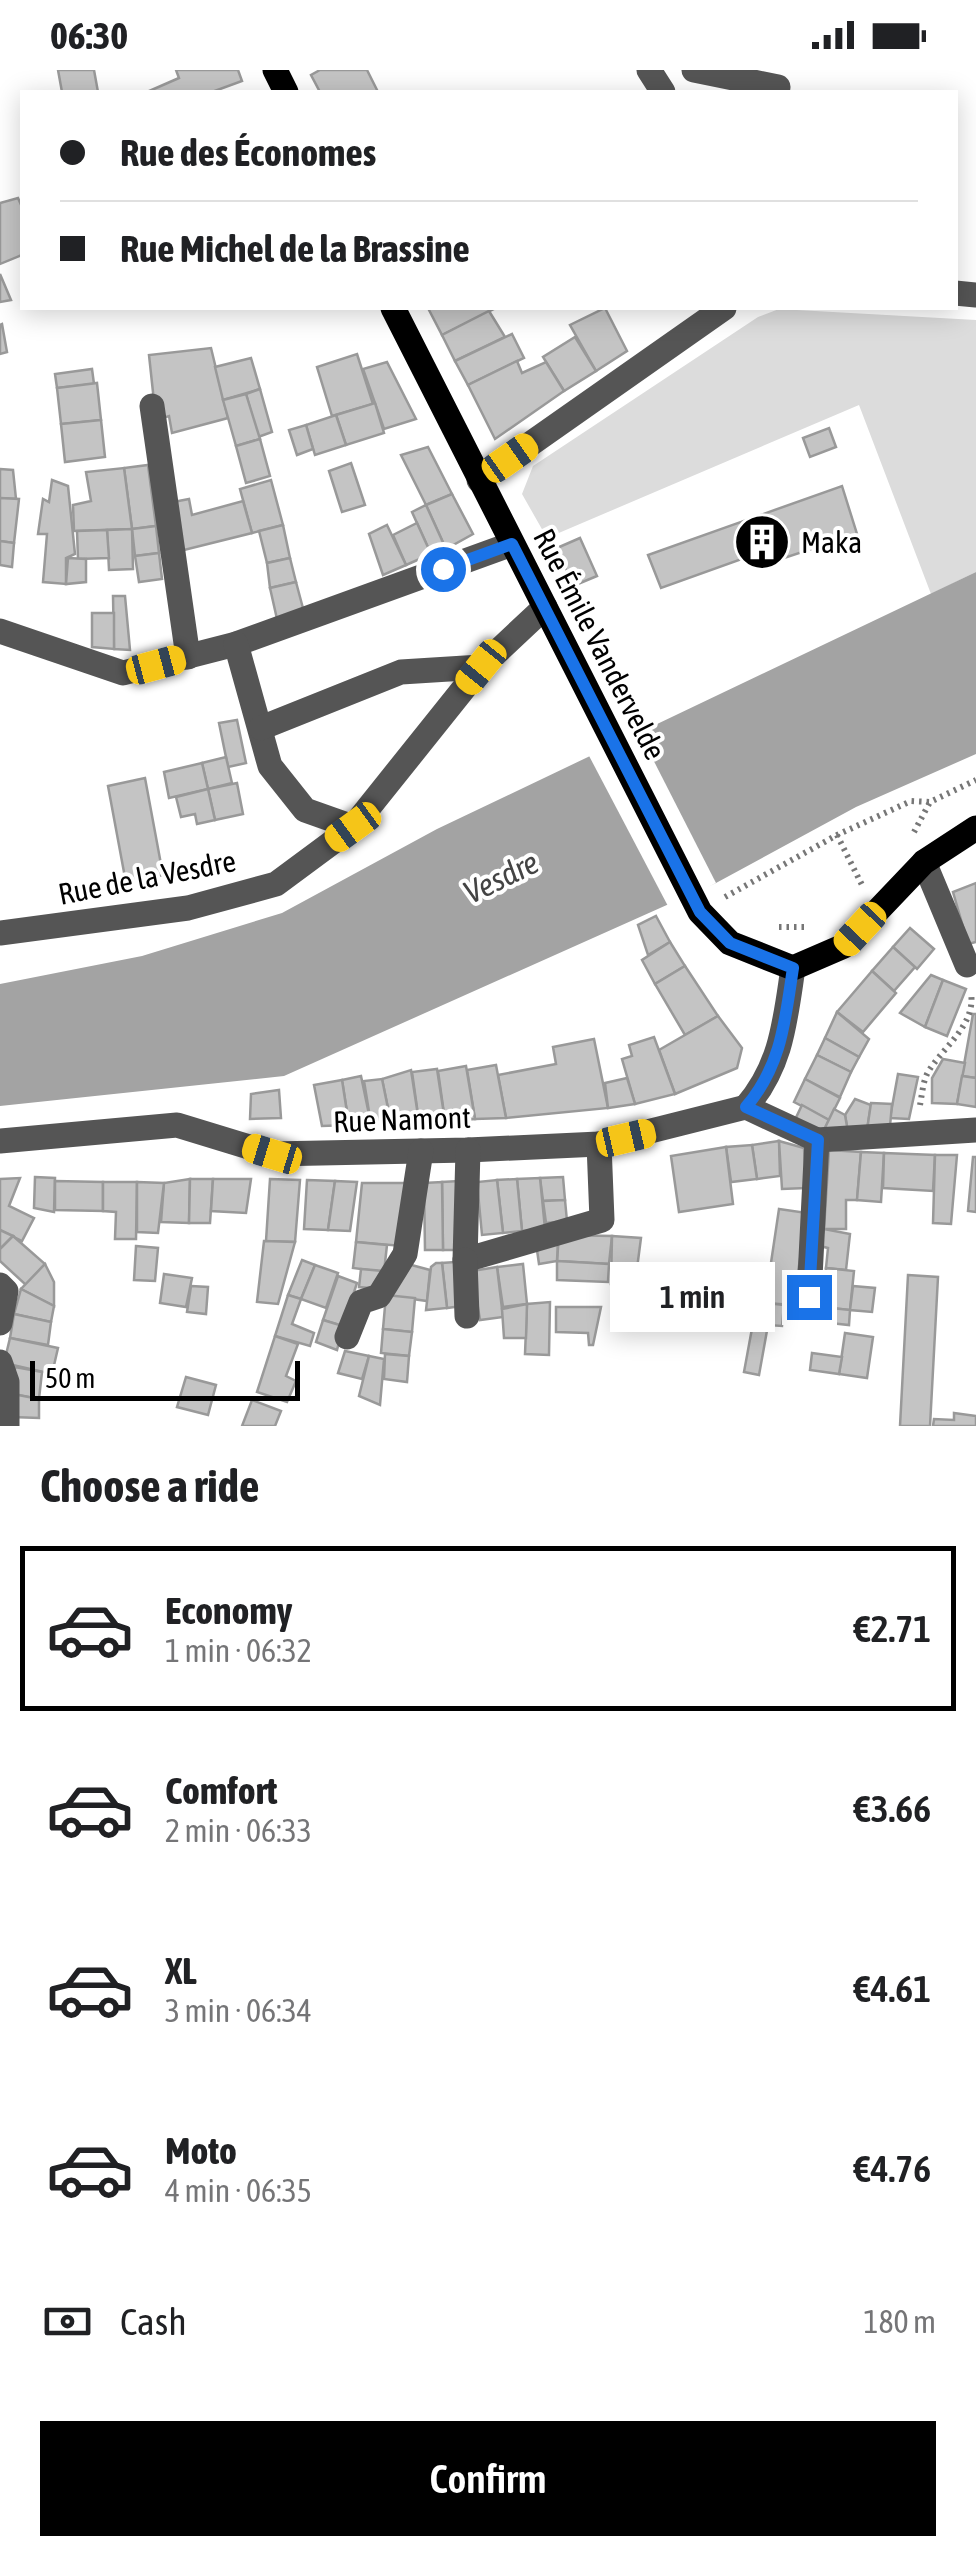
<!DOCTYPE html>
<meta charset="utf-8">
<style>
body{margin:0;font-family:"Asap Condensed",sans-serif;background:#f6f6f6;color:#202124;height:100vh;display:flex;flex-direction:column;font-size:38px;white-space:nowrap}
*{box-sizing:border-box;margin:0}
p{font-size:32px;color:#757577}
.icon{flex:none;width:55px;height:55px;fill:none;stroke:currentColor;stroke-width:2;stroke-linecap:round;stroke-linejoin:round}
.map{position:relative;height:1356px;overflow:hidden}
.side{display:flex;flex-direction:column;background:#fff;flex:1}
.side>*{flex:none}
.top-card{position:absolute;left:20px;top:20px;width:938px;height:220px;border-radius:0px;box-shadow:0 5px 25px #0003;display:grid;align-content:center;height:220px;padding:0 40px;background:#fff}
.scale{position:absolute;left:30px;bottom:25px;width:270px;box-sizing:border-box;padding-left:10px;border:5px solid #000;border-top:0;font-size:28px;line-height:35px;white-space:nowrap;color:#000;-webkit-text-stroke:8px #fff;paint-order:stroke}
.end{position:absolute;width:45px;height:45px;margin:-22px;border:12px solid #1a73e8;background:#fff;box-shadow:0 0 0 5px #fff}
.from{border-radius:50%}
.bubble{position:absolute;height:70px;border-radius:0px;background:#fff;box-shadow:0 5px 25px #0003;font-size:32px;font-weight:600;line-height:70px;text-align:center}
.car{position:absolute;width:30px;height:60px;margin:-30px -15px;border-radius:12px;box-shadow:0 0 8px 2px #0007;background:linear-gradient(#f5c518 24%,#345 0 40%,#f5c518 0 76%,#345 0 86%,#f5c518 0)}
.top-card b{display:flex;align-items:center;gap:35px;height:95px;font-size:38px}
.top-card b+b{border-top:2px solid #e0e0e0}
.top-card i{width:25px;height:25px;background:#202124}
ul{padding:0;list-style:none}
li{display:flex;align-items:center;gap:30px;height:165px;margin:0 20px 15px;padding:0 20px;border:5px solid transparent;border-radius:0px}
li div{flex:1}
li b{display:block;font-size:38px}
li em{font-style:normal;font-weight:600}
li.on{border-color:#000}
li>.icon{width:90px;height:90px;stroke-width:1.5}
h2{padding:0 40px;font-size:45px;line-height:120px}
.pay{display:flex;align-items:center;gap:25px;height:110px;padding:0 40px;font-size:38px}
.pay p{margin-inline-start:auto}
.cta{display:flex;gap:20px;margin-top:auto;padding:20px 40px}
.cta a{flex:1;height:115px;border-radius:0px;background:#000;color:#fff;font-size:40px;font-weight:600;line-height:115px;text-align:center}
.status{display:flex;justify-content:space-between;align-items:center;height:70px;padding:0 50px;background:#fff;direction:ltr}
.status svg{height:28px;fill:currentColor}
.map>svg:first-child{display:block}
</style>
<div class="status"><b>06:30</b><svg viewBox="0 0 49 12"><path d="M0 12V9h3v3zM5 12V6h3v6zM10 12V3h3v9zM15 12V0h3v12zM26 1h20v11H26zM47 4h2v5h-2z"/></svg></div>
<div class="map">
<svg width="976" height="1356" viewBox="0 0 976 1356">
<rect width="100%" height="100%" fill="#fff"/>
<polygon fill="#dcdcdc" points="779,239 976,250 976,502 931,524 859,335 547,468 522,424 533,396 758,247"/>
<polygon fill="#a3a3a3" points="976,502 976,684 856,737 716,813 284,1006 0,1036 0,914 142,886 282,843 437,759"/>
<polygon fill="#fff" points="637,658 716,813 669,838 587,682"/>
<g fill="#c4c4c4" stroke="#999" stroke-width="2.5">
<polygon points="58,0 94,0 98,22 62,22"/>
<polygon points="176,0 238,0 242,11 212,22 147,22 179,8"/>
<polygon points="320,0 367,0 378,22 320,22 311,5"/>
<polygon points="18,128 22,137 22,185 0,194 0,133"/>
<polygon points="0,204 11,230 0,232"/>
<polygon points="428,238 496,238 442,265"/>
<polygon points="605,238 627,281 596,301 570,255"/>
<polygon points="489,241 505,267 455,291 442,265"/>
<polygon points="2,254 7,282 0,284 0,255"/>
<polygon points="512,264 524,288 468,315 455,291"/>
<polygon points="575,267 596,301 564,321 543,287"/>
<polygon points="211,278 228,348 172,363 169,346 156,350 149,285"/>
<polygon points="357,284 373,334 332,346 317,297"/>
<polygon points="251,288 260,319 223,330 215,297"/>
<polygon points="517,291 522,303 546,292 564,321 495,369 468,315"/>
<polygon points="387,292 416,349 384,359 363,299"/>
<polygon points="92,299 94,314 57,318 55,304"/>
<polygon points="97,313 101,350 61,354 57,318"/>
<polygon points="260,319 272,362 258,367 246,324"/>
<polygon points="246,324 260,369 236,376 223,330"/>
<polygon points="375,333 384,363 346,375 336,345"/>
<polygon points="336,345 346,375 315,385 306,355"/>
<polygon points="101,350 105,387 65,392 61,354"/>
<polygon points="306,355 313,379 297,385 289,360"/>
<polygon points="829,358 836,377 810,387 803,368"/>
<polygon points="260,369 270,406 246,413 236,376"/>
<polygon points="428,377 452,424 426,435 401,385"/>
<polygon points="351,393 365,435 342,442 329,401"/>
<polygon points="148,395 156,456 132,459 124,398"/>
<polygon points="124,398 132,459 74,461 73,435 91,431 86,402"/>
<polygon points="0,399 13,400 16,429 0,428"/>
<polygon points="52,410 68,416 75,484 66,488 66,514 43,512 47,464 38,464 43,429 49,432"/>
<polygon points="271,410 283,455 252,463 240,419"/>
<polygon points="842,416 857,464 766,494 761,482 661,518 648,485"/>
<polygon points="452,424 473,464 446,479 426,435"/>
<polygon points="0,428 19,429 14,473 0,471"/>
<polygon points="189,429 192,445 243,431 252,463 176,482 168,433"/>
<polygon points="426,435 446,479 431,484 412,442"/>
<polygon points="417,453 431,484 406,495 393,465"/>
<polygon points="283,455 290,488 267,493 259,461"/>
<polygon points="387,455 406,495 383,505 369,464"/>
<polygon points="156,456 159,483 135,486 132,459"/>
<polygon points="132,459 133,499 109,500 107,460"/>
<polygon points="107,460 109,488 78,489 77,461"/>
<polygon points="580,468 597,506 573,516 557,478"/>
<polygon points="0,471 14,473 12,497 0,495"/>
<polygon points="159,483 162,509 139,512 135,486"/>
<polygon points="68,488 86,489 86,512 66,514"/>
<polygon points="290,488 296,512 270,518 267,493"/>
<polygon points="296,512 304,542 277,549 270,518"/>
<polygon points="113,526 125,526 130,580 114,579"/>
<polygon points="92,543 114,543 114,579 92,577"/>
<polygon points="237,650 246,693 228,697 219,653"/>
<polygon points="226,687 232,713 208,719 202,693"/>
<polygon points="202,693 208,719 169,728 164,702"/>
<polygon points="145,708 163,805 126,813 108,716"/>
<polygon points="237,713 243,744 215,750 208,719"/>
<polygon points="208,719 215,750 197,754 195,744 181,747 176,727"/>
<polygon points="976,813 976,872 968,874 953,822"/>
<polygon points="656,846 670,872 648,885 638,855"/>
<polygon points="910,858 934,879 917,899 893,877"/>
<polygon points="670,872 685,896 655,914 642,890"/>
<polygon points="893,877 915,897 894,921 872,901"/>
<polygon points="685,896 718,946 685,965 655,914"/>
<polygon points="872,901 896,923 863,962 837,942"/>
<polygon points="931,905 943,910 925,957 900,943"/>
<polygon points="943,910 966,919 947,966 925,957"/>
<polygon points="837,942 869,969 859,987 825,968"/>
<polygon points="973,944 976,944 976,1008 962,1006"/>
<polygon points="718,946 742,978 737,998 675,1024 659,980"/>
<polygon points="654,967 675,1024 635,1034 622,989 632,986 629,975"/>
<polygon points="825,968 859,987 851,1002 817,985"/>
<polygon points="594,969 608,1038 506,1048 498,1005 556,994 553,977"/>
<polygon points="817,985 851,1002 840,1027 805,1009"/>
<polygon points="943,989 965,993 957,1034 932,1033 932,1008"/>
<polygon points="496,995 506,1048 475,1049 467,1000"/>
<polygon points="466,996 475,1049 445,1051 438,1001"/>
<polygon points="437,999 445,1051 419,1052 412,1002"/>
<polygon points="411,1000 419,1052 391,1053 382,1009"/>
<polygon points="898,1004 918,1007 909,1049 890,1048"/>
<polygon points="361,1006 371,1054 349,1055 342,1010"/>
<polygon points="962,1006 976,1008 976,1037 957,1034"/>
<polygon points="627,1008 635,1034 608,1038 605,1013"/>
<polygon points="382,1009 391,1053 371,1054 364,1011"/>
<polygon points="805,1009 840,1028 829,1050 794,1032"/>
<polygon points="342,1010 349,1055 322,1056 314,1015"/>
<polygon points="279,1020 281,1048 250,1049 251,1024"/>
<polygon points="855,1029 871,1035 867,1060 848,1062 845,1045"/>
<polygon points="871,1033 892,1034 890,1056 867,1060"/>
<polygon points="802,1035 829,1050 822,1064 792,1056"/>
<polygon points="834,1039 845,1045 848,1062 822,1064"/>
<polygon points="779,1071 780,1106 757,1109 752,1075"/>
<polygon points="779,1071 804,1078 806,1118 782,1119"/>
<polygon points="752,1075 757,1109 731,1112 726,1077"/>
<polygon points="726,1077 733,1134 679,1142 671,1086"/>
<polygon points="829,1080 861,1082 857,1130 846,1130 846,1159 824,1159"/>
<polygon points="861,1082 884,1083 881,1132 857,1130"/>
<polygon points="884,1083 935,1085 933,1121 883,1118"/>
<polygon points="935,1085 957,1085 951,1154 933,1153"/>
<polygon points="973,1087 976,1087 976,1142 968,1141"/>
<polygon points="35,1107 55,1108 54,1142 34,1138"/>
<polygon points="563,1107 565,1130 543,1131 540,1108"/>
<polygon points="20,1108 9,1136 34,1148 22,1171 0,1160 0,1109"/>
<polygon points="540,1108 545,1159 522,1161 517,1109"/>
<polygon points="190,1109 189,1153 161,1152 164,1113"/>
<polygon points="190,1109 213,1109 210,1153 189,1153"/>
<polygon points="213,1109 251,1109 246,1143 211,1141"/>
<polygon points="270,1109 300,1110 295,1172 266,1171"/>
<polygon points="517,1109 522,1161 503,1163 497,1110"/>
<polygon points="307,1110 335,1111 328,1160 304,1159"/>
<polygon points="497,1110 503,1163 482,1165 477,1112"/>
<polygon points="55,1111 103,1112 103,1141 55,1140"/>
<polygon points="335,1111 357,1112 350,1161 328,1160"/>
<polygon points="459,1111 461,1180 443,1180 442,1112"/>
<polygon points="103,1112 137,1112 136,1169 115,1169 116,1142 103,1141"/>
<polygon points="137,1112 164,1113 158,1163 137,1162"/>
<polygon points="442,1112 443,1180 425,1180 424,1113"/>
<polygon points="362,1113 410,1113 402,1176 356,1172"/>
<polygon points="565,1130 567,1151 546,1153 543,1131"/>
<polygon points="779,1139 807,1143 793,1235 765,1233"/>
<polygon points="824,1159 850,1164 846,1200 826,1198 828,1178 820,1176"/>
<polygon points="0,1160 13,1166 0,1179"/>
<polygon points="559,1165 612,1166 609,1194 557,1191"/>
<polygon points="13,1166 45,1194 26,1215 0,1191 0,1179"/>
<polygon points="612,1166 641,1168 635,1214 611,1214"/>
<polygon points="558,1169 557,1191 539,1194 536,1173"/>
<polygon points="264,1171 295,1172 278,1234 257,1232"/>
<polygon points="356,1172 387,1175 384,1202 353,1198"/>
<polygon points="136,1176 158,1178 155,1211 134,1210"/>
<polygon points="302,1190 315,1195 301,1229 288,1225"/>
<polygon points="557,1191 609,1194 608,1212 557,1210"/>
<polygon points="455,1192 462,1236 447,1238 442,1193"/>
<polygon points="404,1193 430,1200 427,1231 391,1226"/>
<polygon points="436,1193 442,1193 447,1238 426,1240 431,1197"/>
<polygon points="45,1194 54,1212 54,1236 21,1219"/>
<polygon points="523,1194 527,1234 503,1237 497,1197"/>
<polygon points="315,1195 338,1203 326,1238 301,1229"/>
<polygon points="497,1197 503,1247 480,1250 472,1201"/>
<polygon points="826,1198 854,1201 850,1240 822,1237"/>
<polygon points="361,1199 383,1201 381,1219 359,1217"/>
<polygon points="164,1204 192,1208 186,1237 160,1233"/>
<polygon points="908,1205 938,1207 930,1356 900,1356"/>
<polygon points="338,1206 357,1213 343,1256 323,1250"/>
<polygon points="191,1216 208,1217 206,1244 187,1242"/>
<polygon points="853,1216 875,1218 872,1242 850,1240"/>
<polygon points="21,1219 54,1236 51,1252 14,1244"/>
<polygon points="288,1225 301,1229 292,1254 314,1263 310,1276 275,1266"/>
<polygon points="386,1225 415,1228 412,1262 383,1259"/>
<polygon points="748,1231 784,1235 782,1256 768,1255 759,1305 744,1302 753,1253 745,1252"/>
<polygon points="550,1232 549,1285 525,1284 527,1234"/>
<polygon points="527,1234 526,1268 504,1268 502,1239"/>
<polygon points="556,1237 601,1237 593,1275 589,1275 588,1263 556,1262"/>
<polygon points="822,1237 850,1240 849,1255 820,1252"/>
<polygon points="14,1244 51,1252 48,1275 10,1268"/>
<polygon points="323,1250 343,1256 337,1280 316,1272"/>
<polygon points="383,1259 412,1262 409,1286 381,1283"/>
<polygon points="845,1263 873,1267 867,1308 839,1304"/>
<polygon points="275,1266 298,1274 286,1306 296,1311 287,1332 257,1322"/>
<polygon points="10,1268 58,1278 52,1304 4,1293"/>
<polygon points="345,1281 369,1286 362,1309 338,1303"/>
<polygon points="812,1283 842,1287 839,1304 810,1300"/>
<polygon points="385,1284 409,1286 407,1312 384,1309"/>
<polygon points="369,1286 384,1289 380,1335 359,1326"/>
<polygon points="15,1297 42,1302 39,1329 13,1324"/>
<polygon points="186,1307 216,1315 208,1345 177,1337"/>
<polygon points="13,1324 39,1329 39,1348 12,1347"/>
<polygon points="252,1330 281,1341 275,1356 242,1356"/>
<polygon points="954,1343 976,1346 976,1356 933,1356 934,1349 954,1350"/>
</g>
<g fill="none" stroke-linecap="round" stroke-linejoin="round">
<g stroke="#777" stroke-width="6" stroke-dasharray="2.5 5" stroke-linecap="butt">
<polyline points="914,762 930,732"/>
<polyline points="837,765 863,817"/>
<polyline points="725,827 837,765 911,731 930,732 976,710"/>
<polyline points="779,857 807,857"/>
<path d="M920,1035C922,1025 923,1011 928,1002C943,977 976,955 971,923"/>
</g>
<g stroke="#555" stroke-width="25">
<polyline points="649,0 663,22"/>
<polyline points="694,0 778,17 777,22"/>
<polyline points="955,223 976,225"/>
<polyline points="152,336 188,587"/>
<polyline points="479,410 724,238"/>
<polyline points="0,561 123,603 236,574 512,474"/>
<polyline points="236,574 270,696 305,740 353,757"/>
<polyline points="261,658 401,602 481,597"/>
<polyline points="924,792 967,895"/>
<polyline points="0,863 188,838 276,814 353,757 481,597 545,537"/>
<polyline points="746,1037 817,1070 976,1060"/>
<path d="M746,1037C782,995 785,951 793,898"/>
<polyline points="0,1071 177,1055 272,1084 468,1080 599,1074 746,1037"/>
<polyline points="468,1080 465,1190 602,1150 599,1074"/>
<polyline points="465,1190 467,1246"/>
<polyline points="0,1215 6,1221 0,1253"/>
<polyline points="809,1227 817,1070"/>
<polyline points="347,1267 361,1232 379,1226 405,1184 421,1081"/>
<polyline points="0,1292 7,1312 7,1356"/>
</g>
<g stroke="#000" stroke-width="25">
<polyline points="275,0 286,22"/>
<polyline points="393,238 700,842 730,873 793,898 844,876 924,792 976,758"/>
</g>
</g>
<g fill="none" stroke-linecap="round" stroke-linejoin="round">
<path stroke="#1a73e8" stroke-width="12" d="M443,499L512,474L700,842L730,873L793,898C785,950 782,995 746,1037L818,1070L809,1227"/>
</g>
<defs>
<g id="building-disc" transform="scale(2.875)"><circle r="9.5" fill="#000" stroke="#fff"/><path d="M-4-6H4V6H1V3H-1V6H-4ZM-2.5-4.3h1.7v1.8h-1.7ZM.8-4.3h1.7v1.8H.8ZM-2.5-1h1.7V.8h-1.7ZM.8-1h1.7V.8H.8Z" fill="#fff"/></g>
</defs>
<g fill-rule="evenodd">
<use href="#building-disc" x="762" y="472"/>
</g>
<g text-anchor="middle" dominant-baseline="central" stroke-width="8" stroke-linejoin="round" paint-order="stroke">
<g font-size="30" fill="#000" stroke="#fff" text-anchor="start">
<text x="801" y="472">Maka</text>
</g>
<g font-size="30" fill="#000" stroke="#fff">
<text transform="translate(600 574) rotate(63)">Rue Émile Vandervelde</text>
<text transform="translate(147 807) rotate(-11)">Rue de la Vesdre</text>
<text transform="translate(402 1049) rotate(-2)">Rue Namont</text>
</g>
<g font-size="32" font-style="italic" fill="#444" stroke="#fff">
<text transform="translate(501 807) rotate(-26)">Vesdre</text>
</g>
</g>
</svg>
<div class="scale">50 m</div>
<i class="end from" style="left:443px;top:499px"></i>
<i class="end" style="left:809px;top:1227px"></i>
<div class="bubble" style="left:610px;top:1192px;width:165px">1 min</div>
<i class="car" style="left:510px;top:388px;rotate:55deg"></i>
<i class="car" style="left:156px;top:595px;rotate:75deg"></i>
<i class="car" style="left:481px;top:597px;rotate:219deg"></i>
<i class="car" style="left:353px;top:757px;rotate:234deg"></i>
<i class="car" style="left:860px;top:859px;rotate:223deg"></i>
<i class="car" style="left:626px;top:1068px;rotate:77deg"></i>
<i class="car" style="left:272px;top:1084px;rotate:287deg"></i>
<div class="top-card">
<b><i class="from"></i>Rue des Économes</b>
<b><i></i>Rue Michel de la Brassine</b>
</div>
</div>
<section class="side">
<h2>Choose a ride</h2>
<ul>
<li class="on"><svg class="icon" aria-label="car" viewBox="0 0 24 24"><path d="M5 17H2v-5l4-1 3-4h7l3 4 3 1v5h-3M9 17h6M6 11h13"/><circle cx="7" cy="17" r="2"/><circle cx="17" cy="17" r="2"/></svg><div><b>Economy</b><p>1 min · 06:32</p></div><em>€2.71</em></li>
<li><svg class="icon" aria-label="car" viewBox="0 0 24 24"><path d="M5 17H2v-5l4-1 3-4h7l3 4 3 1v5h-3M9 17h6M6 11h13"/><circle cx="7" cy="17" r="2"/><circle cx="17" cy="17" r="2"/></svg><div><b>Comfort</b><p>2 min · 06:33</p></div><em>€3.66</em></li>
<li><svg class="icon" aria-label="car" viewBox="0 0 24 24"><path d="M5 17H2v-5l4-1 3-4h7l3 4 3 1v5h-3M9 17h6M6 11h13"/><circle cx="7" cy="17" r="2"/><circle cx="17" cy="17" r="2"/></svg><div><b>XL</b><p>3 min · 06:34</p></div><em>€4.61</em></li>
<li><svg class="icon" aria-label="car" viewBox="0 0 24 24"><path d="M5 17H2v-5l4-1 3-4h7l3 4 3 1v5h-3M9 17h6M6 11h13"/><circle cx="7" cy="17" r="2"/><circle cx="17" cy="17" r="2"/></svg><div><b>Moto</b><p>4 min · 06:35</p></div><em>€4.76</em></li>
</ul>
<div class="pay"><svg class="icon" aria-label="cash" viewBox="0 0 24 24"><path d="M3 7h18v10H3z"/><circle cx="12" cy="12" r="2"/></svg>Cash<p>180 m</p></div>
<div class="cta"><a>Confirm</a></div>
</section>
